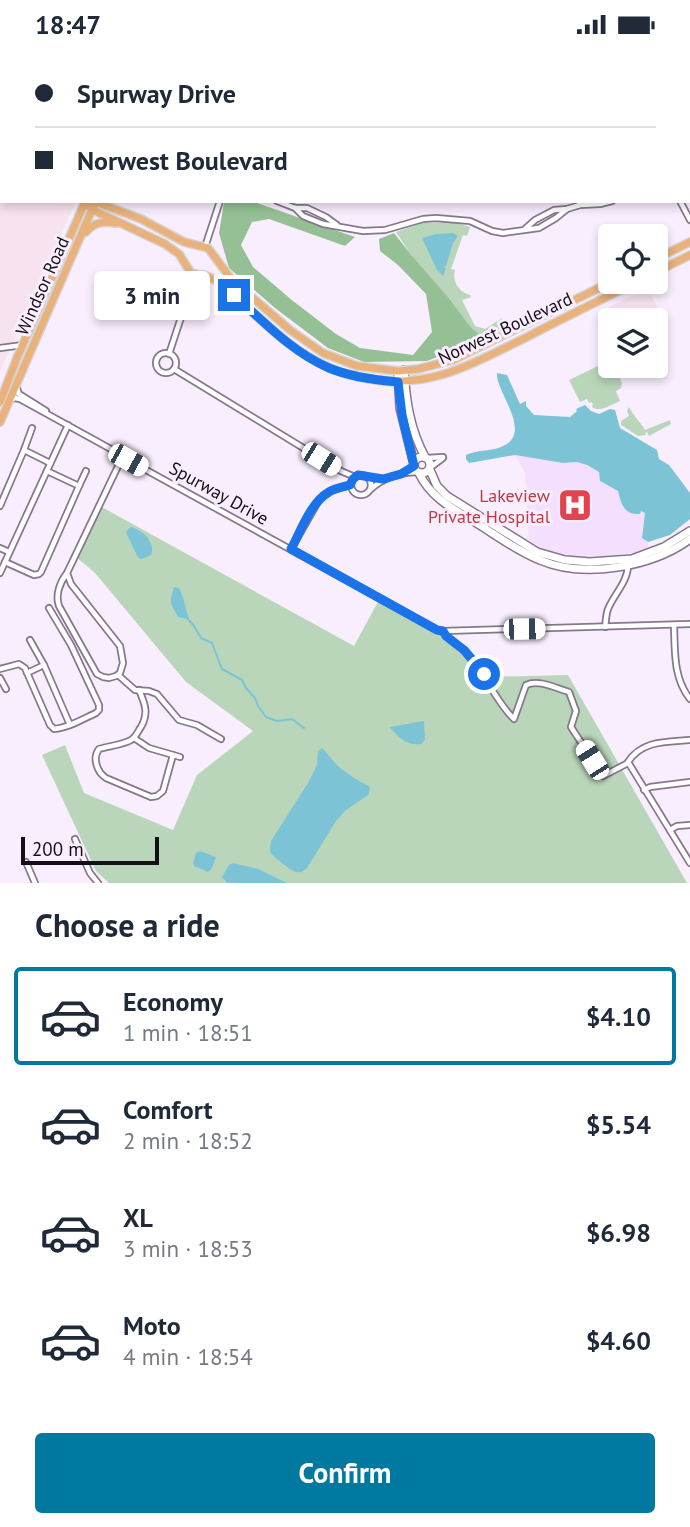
<!DOCTYPE html>
<meta charset="utf-8">
<style>
body{margin:0;font-family:"PT Sans",sans-serif;background:#f2f2f3;color:#1f2937;height:100vh;display:flex;flex-direction:column;font-size:26px;white-space:nowrap}
*{box-sizing:border-box;margin:0}
p{font-size:23px;color:#747a83}
.icon{flex:none;width:38px;height:38px;fill:none;stroke:currentColor;stroke-width:2;stroke-linecap:round;stroke-linejoin:round}
.map{position:relative;height:834px;overflow:hidden}
.details{display:flex;flex-direction:column;background:#fff;flex:1}
.details>*{flex:none}
.banner{position:absolute;left:0px;top:0px;width:691px;height:154px;box-shadow:0 4px 10px #0003;display:grid;align-content:center;height:154px;padding:0 35px;background:#fff}
.tools{position:absolute;left:598px;top:175px;display:grid;gap:14px}
.tools a{display:grid;place-items:center;width:70px;height:70px;border-radius:7px;background:#fff;box-shadow:0 4px 10px #0003;font-size:35px}
.scale{position:absolute;left:21px;bottom:18px;width:138px;box-sizing:border-box;padding-left:7px;border:4px solid #140e16;border-top:0;font-size:19px;line-height:24px;white-space:nowrap;color:#140e16;-webkit-text-stroke:5px #f9eefd;paint-order:stroke}
.end{position:absolute;width:32px;height:32px;margin:-16px;border:9px solid #1a73e8;background:#fff;box-shadow:0 0 0 4px #fff}
.from{border-radius:50%}
.bubble{position:absolute;height:49px;border-radius:7px;background:#fff;box-shadow:0 4px 10px #0003;font-size:23px;font-weight:700;line-height:49px;text-align:center}
.car{position:absolute;width:21px;height:42px;margin:-21px -10px;border-radius:9px;box-shadow:0 0 5px 2px #0007;background:linear-gradient(#fff 24%,#345 0 40%,#fff 0 76%,#345 0 86%,#fff 0)}
.banner b{display:flex;align-items:center;gap:24px;height:66px;font-size:26px}
.banner b+b{border-top:2px solid #e0e1e3}
.banner i{width:18px;height:18px;background:#1f2937}
ul{padding:0;list-style:none}
li{display:flex;align-items:center;gap:21px;height:98px;margin:0 14px 10px;padding:0 21px;border:4px solid transparent;border-radius:7px}
li div{flex:1}
li b{display:block;font-size:26px}
li em{font-style:normal;font-weight:700}
li.active{border-color:#0079a1}
li>.icon{width:63px;height:63px;stroke-width:1.5}
h2{padding:0 35px;font-size:32px;line-height:84px}
.action{display:flex;gap:14px;margin-top:auto;padding:14px 35px}
.action a{flex:1;height:80px;border-radius:7px;background:#0079a1;color:#fff;font-size:28px;font-weight:700;line-height:80px;text-align:center}
.status{display:flex;justify-content:space-between;align-items:center;height:49px;padding:0 35px;background:#fff;direction:ltr}
.status svg{height:19px;fill:currentColor}
.map>svg:first-child{display:block}
</style>
<div class="status"><b>18:47</b><svg viewBox="0 0 49 12"><path d="M0 12V9h3v3zM5 12V6h3v6zM10 12V3h3v9zM15 12V0h3v12zM26 1h20v11H26zM47 4h2v5h-2z"/></svg></div>
<div class="map">
<svg width="690" height="834" viewBox="0 0 690 834">
<rect width="100%" height="100%" fill="#f9eefd"/>
<g fill="#f7e2ef">
<polygon points="0,0 62,0 63,2 2,2 2,152 76,152 0,322"/>
<polygon points="648,239 663,271 656,275 656,271 611,271 611,277 603,261"/>
</g>
<polygon fill="#f5dfff" points="515,406 563,414 577,413 587,416 599,423 600,432 618,442 620,451 645,464 642,481 642,489 648,493 648,499 633,504 609,507 574,508 543,500 529,491 525,424"/>
<g fill="#bad6ba">
<path d="M453,173L470,178L467,187L463,186L451,220L455,221C452,233 459,243 470,246L471,248L462,251L475,277L485,280L502,269L507,277L505,282L468,301L419,218L396,183L421,174Z"/>
<path d="M606,313L611,317H614L622,334L621,339L616,342L620,352C612,355 601,364 592,358L593,355L591,353L589,354L587,350L580,353L569,331Z"/>
<path d="M629,358C634,368 640,372 645,381L670,371L671,375L649,387L647,383L645,384L646,386L638,387L621,376V372L629,367L627,362Z"/>
<polygon points="98,456 354,597 380,549 447,589 464,603 482,628 568,626 687,834 109,834 96,822 42,706 65,696 84,744 173,781 197,726 253,682 186,633 95,524 75,507"/>
</g>
<polygon fill="#95c095" points="251,152 355,188 345,197 269,170 252,173 241,196 253,218 293,252 336,285 360,299 413,306 432,283 426,245 398,216 380,202 379,190 394,184 412,207 447,247 472,280 485,289 427,312 364,313 328,299 275,259 229,219 219,184 224,153"/>
<g fill="#7cc3d5">
<polygon points="453,184 457,186 457,188 453,194 446,217 443,218 446,219 443,227 437,221 422,189 436,185"/>
<path d="M497,324L507,326L520,355L526,352V357L534,366L570,368L577,362L576,360L585,356L591,362L599,365L610,360L615,361L620,379L657,401L659,410L669,416L690,444V470L670,486L648,493L642,489L645,464L641,462L640,465C624,466 621,455 618,442L600,432L599,423L587,416L577,413L563,414L515,406L469,414L466,410V406C478,400 493,403 505,396C532,382 495,341 497,324Z"/>
<path d="M131,478C143,481 156,494 151,506L142,510C140,510 139,509 138,508C137,507 126,484 126,482Z"/>
<path d="M174,538L179,539C184,548 185,559 189,569L187,570L178,568C170,553 169,554 174,538Z"/>
<path d="M424,672L425,691L421,695C408,697 398,689 390,678Z"/>
<path d="M322,699C328,705 333,712 338,717C346,724 360,733 369,737L370,741L368,746L346,761L336,772L307,819C303,822 302,824 296,823C292,822 273,808 271,804C269,800 271,796 271,792L308,734L317,716L318,702Z"/>
<polygon points="200,802 216,808 212,819 208,823 194,817 193,814 196,804"/>
<polygon points="233,814 258,820 287,834 227,834 222,828 229,816"/>
</g>
<g fill="none" stroke-linecap="round" stroke-linejoin="round">
<polyline stroke="#7cc3d5" stroke-width="2" points="188,570 194,577 201,589 212,594 222,620 242,631 246,639 255,649 258,657 266,668 277,672 292,670 304,679"/>
<g stroke="#87778e" stroke-width="8">
<g id="street">
<polyline points="332,2 332,0"/>
<polyline points="607,2 607,0"/>
<polyline points="684,2 684,0"/>
<polyline points="277,152 295,159 307,159 326,168 337,176"/>
<polyline points="680,152 690,171"/>
<polyline points="295,159 303,167 323,175 363,182 385,181 423,170 436,169 470,172 492,182 503,184 539,179 556,169 567,160"/>
<polyline points="525,180 535,171 554,161 567,160 580,156 600,155 612,152"/>
<polyline points="205,198 220,152"/>
<polyline points="0,299 23,296"/>
<circle cx="166" cy="314" r="10"/>
<polyline points="169,305 195,226"/>
<polyline points="174,320 341,422 355,428"/>
<polyline points="16,337 19,345 46,362"/>
<polyline points="11,350 15,349 20,350 118,404"/>
<polyline points="24,401 32,379"/>
<circle cx="123" cy="408" r="6"/>
<polyline points="427,409 443,408"/>
<polyline points="128,411 437,581 443,582 690,575"/>
<polyline points="431,418 443,409"/>
<circle cx="361" cy="436" r="10"/>
<polyline points="79,437 86,422"/>
<path d="M371,440C384,428 399,424 417,423"/>
<polyline points="0,457 24,401 50,414"/>
<polyline points="0,499 9,503"/>
<polyline points="291,500 319,451 330,442 350,436"/>
<polyline points="5,513 34,526 39,525 41,523 79,437 47,422"/>
<polyline points="0,524 68,376"/>
<path d="M67,524L71,535L120,597L123,614L120,624L116,627L109,629L103,628L97,625L59,557C55,546 60,533 67,524L120,413"/>
<path d="M674,576C675,601 673,629 690,650"/>
<path d="M605,578C606,572 606,565 608,560C614,545 628,533 628,516"/>
<path d="M443,582C448,591 457,595 464,601C485,621 493,650 514,670L526,636C539,630 555,639 569,643L576,662L571,678L603,727L628,714"/>
<polyline points="30,591 44,616 70,676"/>
<path d="M0,620L19,615L25,619L50,676L54,680C68,679 83,670 96,664L99,661V656L71,596L49,559"/>
<polyline points="27,624 44,616"/>
<polyline points="118,626 135,641 149,642 157,645 179,671 197,676 221,690"/>
<polyline points="0,629 6,640"/>
<path d="M139,641C145,655 149,664 141,678C138,682 136,688 131,691C122,696 109,697 99,700C92,709 97,723 106,729L151,748L157,747L163,742L173,706"/>
<polyline points="134,689 149,699 180,708"/>
<path d="M690,691C667,693 642,691 628,713L690,814"/>
<polyline points="644,741 650,738 690,733"/>
<polyline points="670,781 677,777 690,776"/>
<polyline points="75,790 90,824 98,834"/>
<polyline points="26,813 35,834"/>
</g>
</g>
<g stroke="#87778e" stroke-width="10">
<g id="secondary">
<path d="M404,321C406,353 410,380 425,408"/>
<polyline points="398,322 400,359 414,415"/>
<circle cx="422" cy="416" r="8"/>
<polyline points="430,421 437,437 447,447 537,503 565,511 590,513 632,510 664,498 690,482"/>
<path d="M419,424C430,448 453,460 475,473C496,486 517,502 540,511C584,530 652,518 690,490"/>
</g>
</g>
<g stroke="#d5d4d5" stroke-width="10">
<g id="primary">
<polyline points="70,0 71,2"/>
<polyline points="80,0 81,2"/>
<path d="M85,154L93,161L165,195L179,205L191,224L199,226H204L217,232C250,258 278,292 316,312C334,322 355,329 376,331C437,338 475,313 527,288C563,269 600,251 637,233"/>
<polyline points="85,154 95,153 101,155 141,170 184,193 208,199 232,231 290,281 323,304 357,317 398,322 418,320 453,311 611,233"/>
<path d="M86,183C94,173 104,172 116,174"/>
<polyline points="656,210 690,193"/>
<polyline points="656,223 690,206"/>
<polyline points="0,353 17,309 85,153"/>
<polyline points="0,373 94,156"/>
</g>
</g>
<use href="#street" stroke="#fff" stroke-width="4.5"/>
<use href="#secondary" stroke="#fff" stroke-width="7"/>
<use href="#primary" stroke="#e9b17b" stroke-width="7"/>
</g>
<g fill="none" stroke-linecap="round" stroke-linejoin="round">
<path stroke="#1a73e8" stroke-width="9" d="M234,246C263,272 292,303 329,319C351,328 374,331 398,333L402,366L414,417L401,425L383,430L358,426L353,430L350,436C343,438 335,439 329,443C310,454 301,482 291,500L437,581L443,582L446,587L464,601L484,625"/>
</g>
<defs>
<g id="hospital-square" transform="scale(1.75)"><rect x="-9" y="-9" width="18" height="18" rx="4" fill="#e0444e" stroke="#f9eefd"/><path d="M-5-5h3v3.5h4V-5h3V5h-3V1.5h-4V5h-3Z" fill="#fff"/></g>
</defs>
<g fill-rule="evenodd">
<use href="#hospital-square" x="575" y="456"/>
</g>
<g text-anchor="middle" dominant-baseline="central" stroke-width="6" stroke-linejoin="round" paint-order="stroke">
<g font-size="18" fill="#140e16" stroke="#f9eefd">
<text transform="translate(42 237) rotate(-66)">Windsor Road</text>
<text transform="translate(505 279) rotate(-25)">Norwest Boulevard</text>
<text transform="translate(219 444) rotate(29)">Spurway Drive</text>
</g>
<g font-size="18" fill="#be3a42" stroke="#f9eefd" text-anchor="end">
<text x="550" y="446">Lakeview<tspan x="550" dy="21">Private Hospital</tspan></text>
</g>
</g>
</svg>
<div class="tools">
<a><svg class="icon" aria-label="locate" viewBox="0 0 24 24"><circle cx="12" cy="12" r="6"/><path d="M12 2v4M12 18v4M2 12h4M18 12h4"/></svg></a>
<a><svg class="icon" aria-label="layers" viewBox="0 0 24 24"><path d="M12 4l9 5-9 5-9-5zM3 14l9 5 9-5"/></svg></a>
</div>
<div class="scale">200 m</div>
<i class="end from" style="left:484px;top:625px"></i>
<i class="end" style="left:234px;top:246px"></i>
<div class="bubble" style="left:94px;top:222px;width:116px">3 min</div>
<i class="car" style="left:321px;top:410px;rotate:122deg"></i>
<i class="car" style="left:128px;top:411px;rotate:119deg"></i>
<i class="car" style="left:524px;top:580px;rotate:89deg"></i>
<i class="car" style="left:592px;top:711px;rotate:328deg"></i>
<div class="banner">
<b><i class="from"></i>Spurway Drive</b>
<b><i></i>Norwest Boulevard</b>
</div>
</div>
<section class="details">
<h2>Choose a ride</h2>
<ul>
<li class="active"><svg class="icon" aria-label="car" viewBox="0 0 24 24"><path d="M5 17H2v-5l4-1 3-4h7l3 4 3 1v5h-3M9 17h6M6 11h13"/><circle cx="7" cy="17" r="2"/><circle cx="17" cy="17" r="2"/></svg><div><b>Economy</b><p>1 min · 18:51</p></div><em>$4.10</em></li>
<li><svg class="icon" aria-label="car" viewBox="0 0 24 24"><path d="M5 17H2v-5l4-1 3-4h7l3 4 3 1v5h-3M9 17h6M6 11h13"/><circle cx="7" cy="17" r="2"/><circle cx="17" cy="17" r="2"/></svg><div><b>Comfort</b><p>2 min · 18:52</p></div><em>$5.54</em></li>
<li><svg class="icon" aria-label="car" viewBox="0 0 24 24"><path d="M5 17H2v-5l4-1 3-4h7l3 4 3 1v5h-3M9 17h6M6 11h13"/><circle cx="7" cy="17" r="2"/><circle cx="17" cy="17" r="2"/></svg><div><b>XL</b><p>3 min · 18:53</p></div><em>$6.98</em></li>
<li><svg class="icon" aria-label="car" viewBox="0 0 24 24"><path d="M5 17H2v-5l4-1 3-4h7l3 4 3 1v5h-3M9 17h6M6 11h13"/><circle cx="7" cy="17" r="2"/><circle cx="17" cy="17" r="2"/></svg><div><b>Moto</b><p>4 min · 18:54</p></div><em>$4.60</em></li>
</ul>
<div class="action"><a>Confirm</a></div>
</section>
